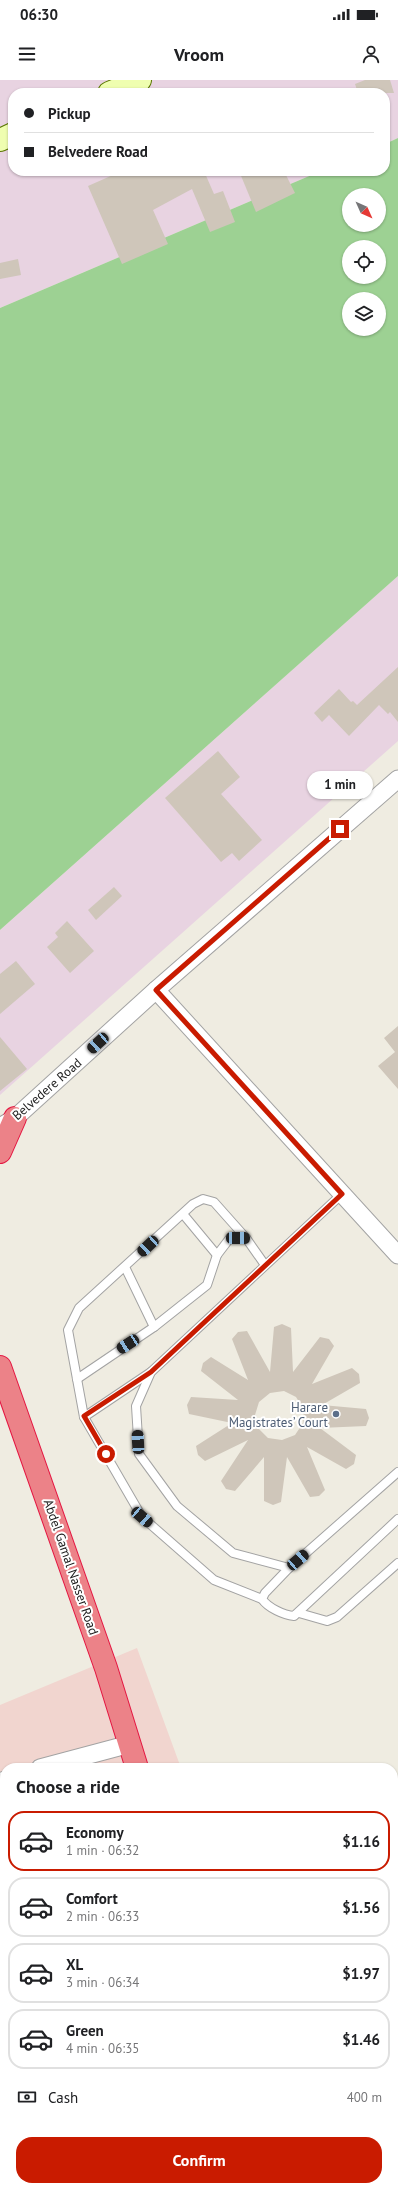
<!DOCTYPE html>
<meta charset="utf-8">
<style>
body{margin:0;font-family:"PT Sans",sans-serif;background:#f2f2f2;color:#202124;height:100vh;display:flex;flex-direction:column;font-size:15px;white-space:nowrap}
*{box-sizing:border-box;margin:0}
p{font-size:13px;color:#757577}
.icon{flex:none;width:22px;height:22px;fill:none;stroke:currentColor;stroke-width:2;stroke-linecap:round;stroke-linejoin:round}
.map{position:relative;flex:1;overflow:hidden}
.drawer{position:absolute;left:0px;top:1683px;width:398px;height:428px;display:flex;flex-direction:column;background:#fff;border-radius:16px 16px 0 0;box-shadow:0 1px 3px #0004}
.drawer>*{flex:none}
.top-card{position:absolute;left:8px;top:8px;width:382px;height:88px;border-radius:16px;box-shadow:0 1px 3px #0004;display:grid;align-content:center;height:88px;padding:0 16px;background:#fff}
.needle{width:26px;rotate:135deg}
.fabs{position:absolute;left:342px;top:108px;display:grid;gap:8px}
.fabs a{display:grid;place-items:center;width:44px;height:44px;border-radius:50%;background:#fff;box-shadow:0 1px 3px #0004;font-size:20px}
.end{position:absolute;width:18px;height:18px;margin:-9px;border:5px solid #c91b00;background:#fff;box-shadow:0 0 0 2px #fff}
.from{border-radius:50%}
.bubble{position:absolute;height:28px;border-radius:14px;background:#fff;box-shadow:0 1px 3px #0004;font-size:13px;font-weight:700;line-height:28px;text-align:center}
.car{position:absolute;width:12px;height:24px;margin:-12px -6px;border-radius:5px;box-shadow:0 0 3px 1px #0007;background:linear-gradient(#222 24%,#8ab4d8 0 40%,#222 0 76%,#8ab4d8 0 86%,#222 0)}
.top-card b{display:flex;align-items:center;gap:14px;height:38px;font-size:15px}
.top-card b+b{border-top:1px solid #e0e0e0}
.top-card i{width:10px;height:10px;background:#202124}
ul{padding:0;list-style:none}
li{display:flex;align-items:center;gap:12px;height:60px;margin:0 8px 6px;padding:0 8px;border:2px solid #e0e0e0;border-radius:16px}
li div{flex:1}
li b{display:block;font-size:15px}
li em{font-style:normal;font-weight:700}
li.active{border-color:#c91b00}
li>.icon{width:36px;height:36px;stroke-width:1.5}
h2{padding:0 16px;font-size:18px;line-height:48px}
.pay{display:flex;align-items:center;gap:10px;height:44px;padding:0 16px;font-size:15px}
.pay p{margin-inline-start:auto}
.cta{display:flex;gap:8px;margin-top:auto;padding:8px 16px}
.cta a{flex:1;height:46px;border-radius:16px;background:#c91b00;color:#fff;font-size:16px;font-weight:700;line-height:46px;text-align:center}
.status{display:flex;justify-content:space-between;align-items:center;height:28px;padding:0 20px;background:#fff;direction:ltr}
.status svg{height:11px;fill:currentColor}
header{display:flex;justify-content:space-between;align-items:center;height:52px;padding:0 16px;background:#fff;font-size:18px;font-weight:700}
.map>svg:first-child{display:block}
</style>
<div class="status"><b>06:30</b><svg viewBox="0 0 49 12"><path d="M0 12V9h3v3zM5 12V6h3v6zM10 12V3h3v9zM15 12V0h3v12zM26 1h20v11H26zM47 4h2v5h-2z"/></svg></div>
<header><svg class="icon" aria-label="menu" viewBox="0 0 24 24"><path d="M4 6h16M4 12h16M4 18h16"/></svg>Vroom<svg class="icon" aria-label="person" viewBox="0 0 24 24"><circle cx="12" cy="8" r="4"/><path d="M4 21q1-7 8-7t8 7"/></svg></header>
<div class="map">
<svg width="398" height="2111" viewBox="0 0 398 2111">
<rect width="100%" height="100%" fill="#efece1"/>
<polygon fill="#f1d5cf" points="137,1568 181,1688 5,1688 5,2106 333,2106 335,2111 0,2111 0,1625"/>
<g fill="#e8d3e1">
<polygon points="0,0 398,0 398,58 385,64 385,13 13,13 13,91 321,91 0,228"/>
<polygon points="398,496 398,661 0,1015 0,850"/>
</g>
<path fill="#9dd193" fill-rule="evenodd" d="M398,58V496L0,850V228L321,91H385V64ZM349,115H379V145H349ZM349,167H379V197H349ZM349,219H379V249H349Z"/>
<g fill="#cfc6ba" fill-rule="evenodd">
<polygon points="365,0 390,0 394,13 358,13 355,4"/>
<polygon points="122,91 204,91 214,114 223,111 235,142 210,152 192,109 153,130 168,164 122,184 88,106"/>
<polygon points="239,91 284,91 295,113 256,132"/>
<polygon points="18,179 21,195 0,199 0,183"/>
<polygon points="398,587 398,642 390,632 388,634 379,625 349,656 329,635 322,642 314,633 339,609 351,622 353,621 357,625"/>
<polygon points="218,671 240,697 221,714 262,760 239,781 232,773 221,782 165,718"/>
<polygon points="114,807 122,816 96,840 88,830"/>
<polygon points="67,841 94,871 70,893 47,867 58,857 55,853"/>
<polygon points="16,881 35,904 0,934 0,894"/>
<polygon points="398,946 398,1009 378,986 395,972 384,958"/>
<polygon points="0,957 27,989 0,1011"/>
<path d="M282,1244L291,1248L293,1292L320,1257L329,1259L334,1266L312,1304L352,1288L359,1294L360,1303L322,1325L366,1329L369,1338L366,1346L320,1348L356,1375L354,1384L346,1389L307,1367L325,1410L319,1416L310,1417L287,1377L281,1422L273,1425L264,1421V1377L235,1411L226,1409L221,1401L248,1360L205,1381L198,1375L196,1366L232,1343L189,1334L187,1325L191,1317L238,1320L201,1291L203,1283L211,1277L248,1300L232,1259L238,1252L247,1251L270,1292L274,1247ZM284,1311L296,1317L304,1330L303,1343L295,1355L282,1360L268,1358L258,1348L255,1335L259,1322L270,1313Z"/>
</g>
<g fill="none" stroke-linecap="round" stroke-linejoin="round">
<g stroke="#a3a3a3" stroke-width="10">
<g id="lane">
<polyline points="342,1114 151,1292 136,1326 139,1374 177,1426 233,1473 289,1488 398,1392"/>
<polyline points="183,1134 217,1175"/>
<polyline points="246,1158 214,1122 203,1119 193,1124 79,1228 68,1250 84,1337 142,1437 214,1500 262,1519"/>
<polyline points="125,1187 154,1247"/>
<polyline points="77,1299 154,1247 207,1205 217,1175 230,1158 246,1158 265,1185"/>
<polyline points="84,1337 151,1292"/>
<path d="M289,1488L265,1513L262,1519C268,1528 284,1535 294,1536L398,1439"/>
<polyline points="299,1533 327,1541 337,1537 398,1483"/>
<polyline points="393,1923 398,1922"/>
<polyline points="0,1947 5,1946"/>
<polyline points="366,2106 368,2111"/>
</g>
</g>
<g stroke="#a3a3a3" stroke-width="19">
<g id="street">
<polyline points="156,910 398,1175"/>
<polyline points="5,1044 15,1038 156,910 398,699"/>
<polyline points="40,1688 130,1664"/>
<polyline points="0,1702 5,1700"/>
<polyline points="0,2090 5,2088"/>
<polyline points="12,2106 14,2111"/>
<polyline points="237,2106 239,2111"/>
</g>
</g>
<g stroke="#5a7700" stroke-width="24">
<g id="secondary">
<polyline points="109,13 140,0"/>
<polyline points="0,60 13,54"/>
<polyline points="393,1740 398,1737"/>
<polyline points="0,1895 5,1893"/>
</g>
</g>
<g stroke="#e41742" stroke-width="24">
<g id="highway">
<polyline points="0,1072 15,1038"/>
<polyline points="0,1287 106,1588 137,1688"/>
<polyline points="279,2106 280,2111"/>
</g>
</g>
<use href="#lane" stroke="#fff" stroke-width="8"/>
<use href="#street" stroke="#fff" stroke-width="17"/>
<use href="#secondary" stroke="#effeb0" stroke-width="22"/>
<use href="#highway" stroke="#ec8288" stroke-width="22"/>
</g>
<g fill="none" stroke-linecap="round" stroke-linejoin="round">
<polyline stroke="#c91b00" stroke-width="5" points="106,1374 84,1336 151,1292 342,1114 156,910 340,749"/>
</g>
<circle fill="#5c6f8a" stroke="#fff" stroke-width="1.5" cx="336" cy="1334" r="4"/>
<g text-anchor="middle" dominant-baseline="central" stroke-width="4" stroke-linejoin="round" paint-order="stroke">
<g font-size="13" fill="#1c1c1c" stroke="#fff">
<text transform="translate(47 1009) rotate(-41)">Belvedere Road</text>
<text transform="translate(71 1487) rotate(71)">Abdel Gamal Nasser Road</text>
</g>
<g font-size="13" fill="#4e5e75" stroke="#fff" text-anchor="end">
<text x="328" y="1327">Harare<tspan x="328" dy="15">Magistrates’ Court</tspan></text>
</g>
</g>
</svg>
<div class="fabs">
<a><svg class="needle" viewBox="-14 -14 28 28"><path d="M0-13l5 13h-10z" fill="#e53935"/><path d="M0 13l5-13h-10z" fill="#757577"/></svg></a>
<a><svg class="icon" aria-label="locate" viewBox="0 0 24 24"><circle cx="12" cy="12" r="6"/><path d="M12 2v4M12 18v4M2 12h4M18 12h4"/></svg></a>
<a><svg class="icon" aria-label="layers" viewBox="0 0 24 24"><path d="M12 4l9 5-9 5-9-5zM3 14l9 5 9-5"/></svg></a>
</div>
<i class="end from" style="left:106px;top:1374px"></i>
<i class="end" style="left:340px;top:749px"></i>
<div class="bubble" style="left:307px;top:691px;width:66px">1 min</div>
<i class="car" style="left:98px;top:963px;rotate:228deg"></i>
<i class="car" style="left:238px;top:1158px;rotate:91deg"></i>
<i class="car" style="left:148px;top:1166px;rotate:227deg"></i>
<i class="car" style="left:128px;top:1264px;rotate:237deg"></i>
<i class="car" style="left:138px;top:1362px;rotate:357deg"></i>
<i class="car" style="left:142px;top:1437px;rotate:131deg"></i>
<i class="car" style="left:298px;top:1480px;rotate:49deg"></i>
<div class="top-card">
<b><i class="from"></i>Pickup</b>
<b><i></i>Belvedere Road</b>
</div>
<section class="drawer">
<h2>Choose a ride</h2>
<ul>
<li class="active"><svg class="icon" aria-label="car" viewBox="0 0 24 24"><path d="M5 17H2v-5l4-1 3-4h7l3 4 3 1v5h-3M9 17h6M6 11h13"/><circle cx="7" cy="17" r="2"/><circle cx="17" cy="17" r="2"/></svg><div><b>Economy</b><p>1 min · 06:32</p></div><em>$1.16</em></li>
<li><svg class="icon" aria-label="car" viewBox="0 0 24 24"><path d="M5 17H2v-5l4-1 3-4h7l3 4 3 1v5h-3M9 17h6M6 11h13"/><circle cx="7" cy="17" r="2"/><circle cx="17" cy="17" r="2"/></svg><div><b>Comfort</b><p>2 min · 06:33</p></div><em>$1.56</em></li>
<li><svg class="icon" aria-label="car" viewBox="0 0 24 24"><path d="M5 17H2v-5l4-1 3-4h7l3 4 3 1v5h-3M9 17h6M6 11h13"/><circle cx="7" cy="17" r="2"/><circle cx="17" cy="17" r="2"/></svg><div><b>XL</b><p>3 min · 06:34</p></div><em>$1.97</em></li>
<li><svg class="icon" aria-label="car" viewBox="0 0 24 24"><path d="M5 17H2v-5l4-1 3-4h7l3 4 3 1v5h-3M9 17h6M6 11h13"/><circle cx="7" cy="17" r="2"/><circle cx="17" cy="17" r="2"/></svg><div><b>Green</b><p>4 min · 06:35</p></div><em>$1.46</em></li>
</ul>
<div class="pay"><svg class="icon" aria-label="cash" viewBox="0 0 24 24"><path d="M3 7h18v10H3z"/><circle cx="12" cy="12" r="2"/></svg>Cash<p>400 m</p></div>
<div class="cta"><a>Confirm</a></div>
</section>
</div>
